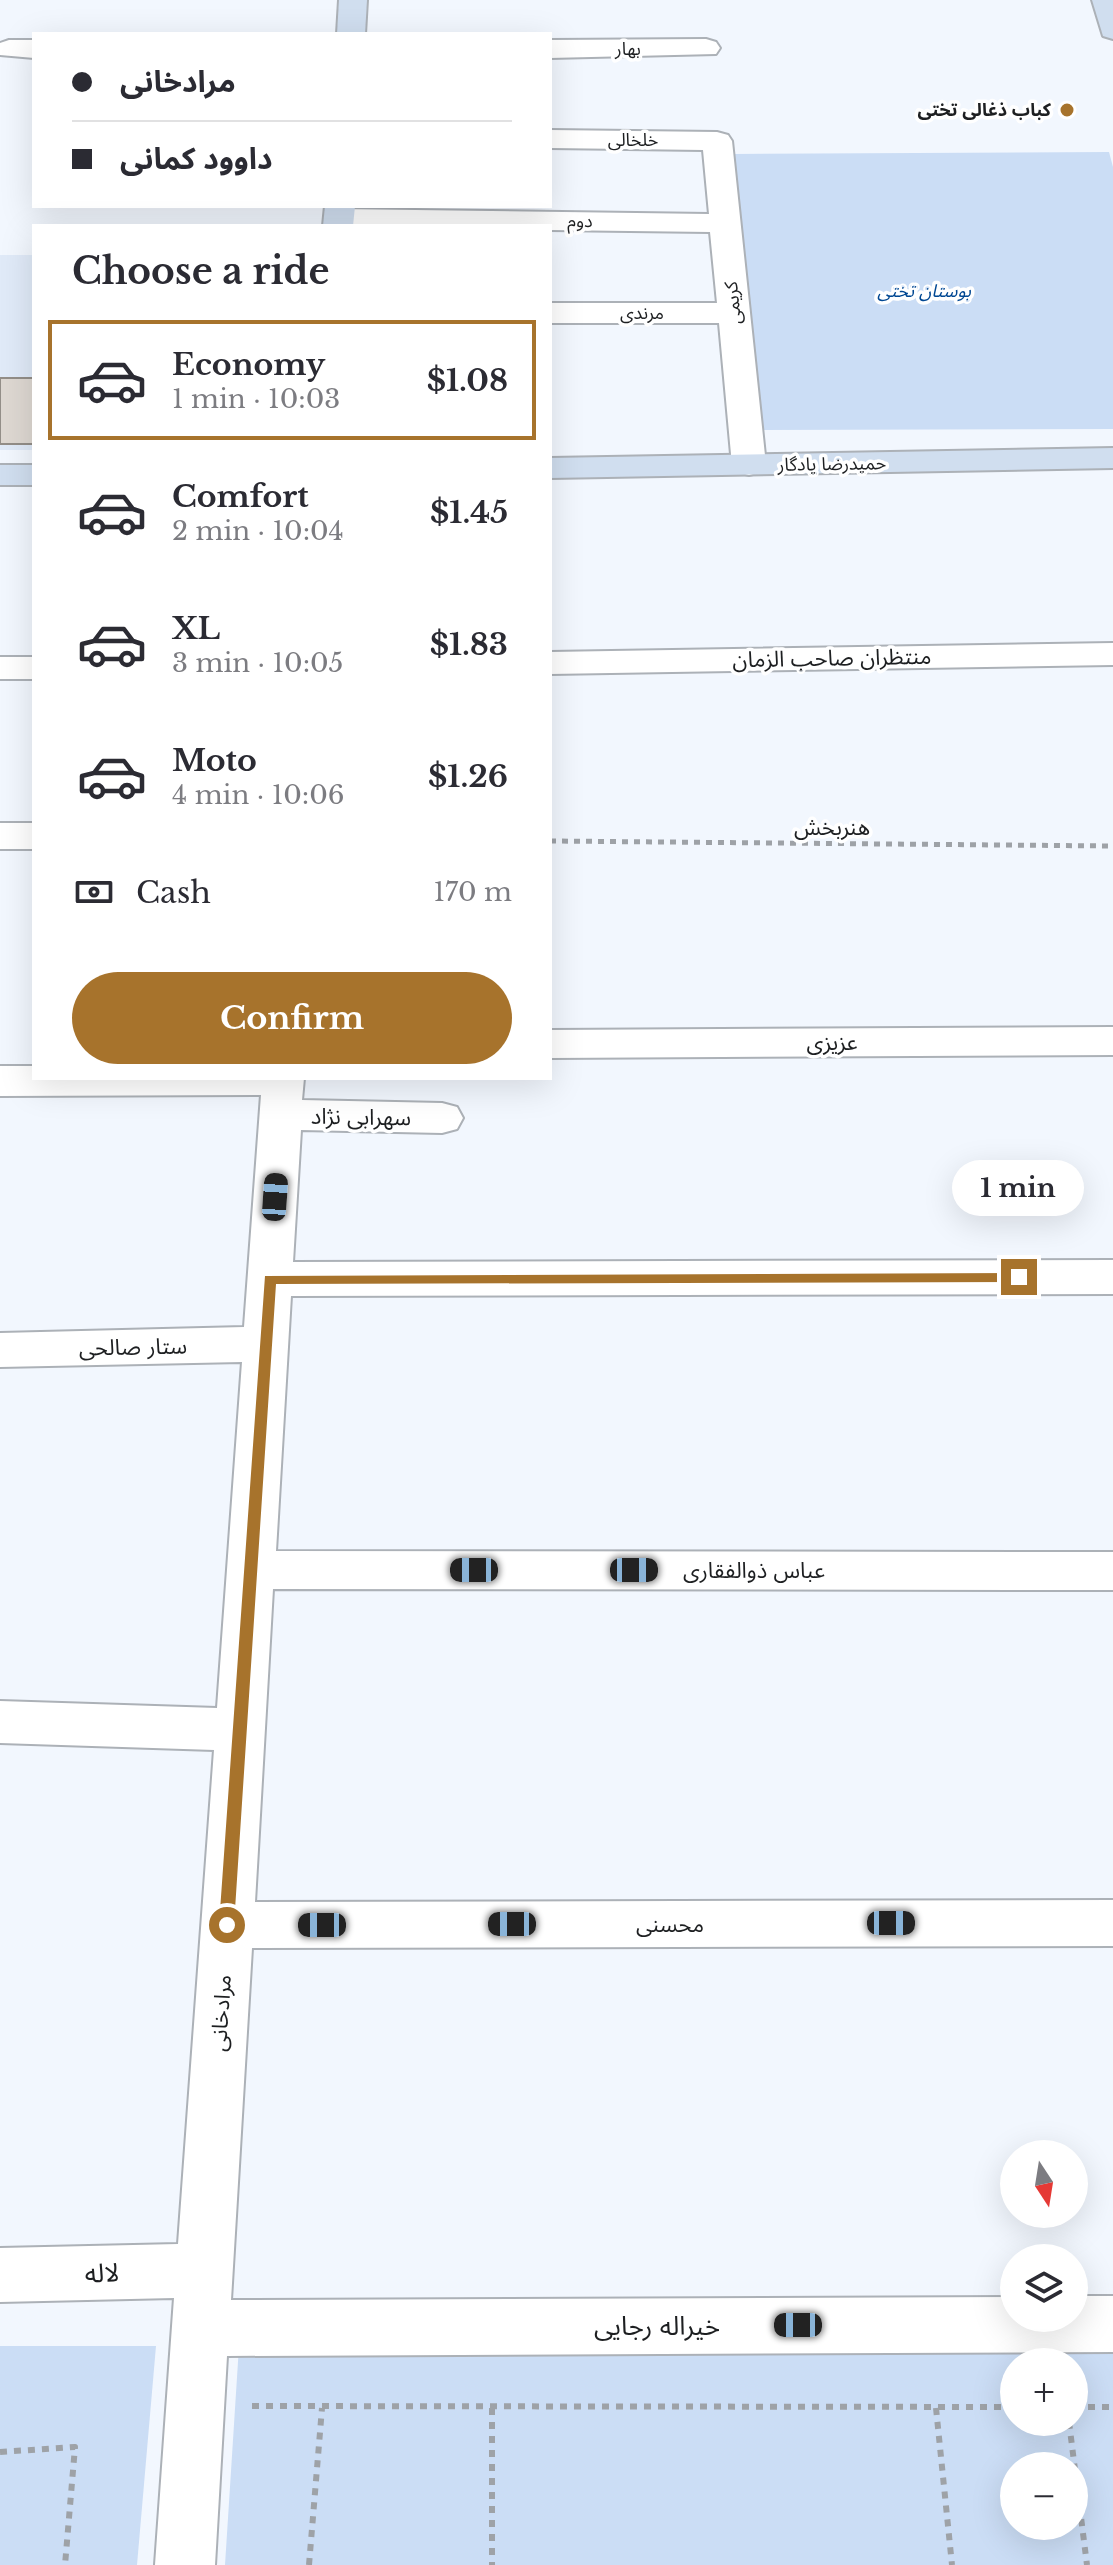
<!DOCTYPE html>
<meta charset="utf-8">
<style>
body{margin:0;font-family:"Libre Baskerville","Noto Sans Arabic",serif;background:#f7f7f7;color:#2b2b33;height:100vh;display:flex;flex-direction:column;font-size:30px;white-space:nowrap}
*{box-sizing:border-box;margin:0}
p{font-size:26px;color:#7c7c81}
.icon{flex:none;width:44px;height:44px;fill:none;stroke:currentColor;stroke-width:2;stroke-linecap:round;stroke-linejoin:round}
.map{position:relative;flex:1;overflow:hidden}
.drawer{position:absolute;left:32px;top:224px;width:520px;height:856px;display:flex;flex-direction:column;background:#fff;border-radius:0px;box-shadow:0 8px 32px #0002}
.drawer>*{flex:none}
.hud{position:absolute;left:32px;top:32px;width:520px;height:176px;border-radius:0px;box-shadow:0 8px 32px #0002;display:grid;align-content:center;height:176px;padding:0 40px;background:#fff}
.needle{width:52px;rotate:168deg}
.controls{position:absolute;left:1000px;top:2140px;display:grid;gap:16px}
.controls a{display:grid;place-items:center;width:88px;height:88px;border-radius:50%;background:#fff;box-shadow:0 8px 32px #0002;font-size:40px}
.end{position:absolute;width:36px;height:36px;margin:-18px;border:10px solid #a7732c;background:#fff;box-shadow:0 0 0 4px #fff}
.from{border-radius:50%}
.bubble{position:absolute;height:56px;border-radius:28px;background:#fff;box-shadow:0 8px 32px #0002;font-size:26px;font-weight:800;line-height:56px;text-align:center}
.car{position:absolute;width:24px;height:48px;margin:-24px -12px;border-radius:10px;box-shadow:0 0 6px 2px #0007;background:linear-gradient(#222 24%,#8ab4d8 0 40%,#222 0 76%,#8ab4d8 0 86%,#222 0)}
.hud b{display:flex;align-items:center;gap:28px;height:76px;font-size:30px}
.hud b+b{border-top:2px solid #e1e1e2}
.hud i{width:20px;height:20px;background:#2b2b33}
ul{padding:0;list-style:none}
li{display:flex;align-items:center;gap:24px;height:120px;margin:0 16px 12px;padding:0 24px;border:4px solid transparent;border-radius:0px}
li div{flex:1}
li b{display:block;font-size:30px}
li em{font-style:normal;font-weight:800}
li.active{border-color:#a7732c}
li>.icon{width:72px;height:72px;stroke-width:1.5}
h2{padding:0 40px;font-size:36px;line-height:96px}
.pay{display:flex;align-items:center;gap:20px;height:88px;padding:0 40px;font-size:30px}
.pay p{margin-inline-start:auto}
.primary-button{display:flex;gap:16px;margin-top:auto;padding:16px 40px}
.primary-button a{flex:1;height:92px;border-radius:48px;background:#a7732c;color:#fff;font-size:32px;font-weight:800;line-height:92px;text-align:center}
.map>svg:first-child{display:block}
</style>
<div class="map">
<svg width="1113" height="2565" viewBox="0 0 1113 2565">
<rect width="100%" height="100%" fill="#f2f7fe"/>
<rect fill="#e0eaf8" x="0" y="255" width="34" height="195"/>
<g fill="#cbddf5" fill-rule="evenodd">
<polygon points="1109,152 1113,167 1113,429 758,430 734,154"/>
<path d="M1113,2342V2565H225L239,2346ZM1014,2362H1074V2422H1014ZM1014,2466H1074V2526H1014Z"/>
<polygon points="0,2346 156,2346 137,2565 0,2565"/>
</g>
<rect fill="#ded8d2" stroke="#938e88" stroke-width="2" x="0" y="378" width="34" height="66"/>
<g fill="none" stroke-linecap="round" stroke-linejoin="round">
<g stroke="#acb1b7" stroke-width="4">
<g id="street">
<polygon points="706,39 716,42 720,48 716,54 550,58 550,40"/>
<polygon points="9,40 34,40 34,58 0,55 0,43"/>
<polygon points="550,130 717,132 728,135 732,141 766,465 761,472 749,475 737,472 732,465 719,323 550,323 550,303 717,303 710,232 550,230 550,226 334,226 328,225 324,218 328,211 339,209 709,214 703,150 550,148"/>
<polygon points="1113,643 1113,665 550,674 550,652"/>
<rect x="0" y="657" width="34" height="22"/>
<rect x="0" y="823" width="34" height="26"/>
<polygon points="1113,1027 1113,1055 550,1058 550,1030"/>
<polygon points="0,1066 34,1066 34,1078 304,1078 302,1100 442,1103 457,1107 463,1118 457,1129 442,1133 301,1130 293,1262 1113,1260 1113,1294 291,1296 276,1551 1113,1552 1113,1590 273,1589 255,1902 1113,1900 1113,1946 252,1948 231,2300 1014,2297 1014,2318 1074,2318 1074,2296 1113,2296 1113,2352 227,2356 215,2565 155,2565 174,2298 0,2302 0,2248 178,2244 214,1750 0,1743 0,1701 217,1708 242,1362 0,1367 0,1333 244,1327 261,1095 0,1096"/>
</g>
</g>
<g stroke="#acb1b7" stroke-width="4">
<g id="secondary">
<polygon points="339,0 367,0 365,34 337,34"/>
<polygon points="1092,0 1113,0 1113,39 1103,36"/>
<polygon points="325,206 355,206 353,226 323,226"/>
<polygon points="1113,448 1113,468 550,478 550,458"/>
<rect x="0" y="465" width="34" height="20"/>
</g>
</g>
<polyline stroke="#9ea2a7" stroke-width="5" stroke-dasharray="6 6" stroke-linecap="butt" points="550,841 1113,846"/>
<g stroke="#9ea2a7" stroke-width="6" stroke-dasharray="7 7" stroke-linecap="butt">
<polyline points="252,2406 1014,2407"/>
<polyline points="1074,2407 1113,2407"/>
<polyline points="492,2408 492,2565"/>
<polyline points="936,2408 952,2565"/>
<polyline points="1069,2422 1087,2565"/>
<polyline points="0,2452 75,2447 65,2565"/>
<polyline points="309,2565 322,2408"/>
</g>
<use href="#street" fill="#fff" fill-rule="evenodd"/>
<use href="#secondary" fill="#d0deef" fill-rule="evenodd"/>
</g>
<polygon fill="#a7732c" points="1019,1273 1026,1277 1019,1282 276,1284 234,1925 232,1930 221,1930 219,1925 265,1276"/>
<circle fill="#a7732c" stroke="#fff" stroke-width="3" cx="1067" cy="110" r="8"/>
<g text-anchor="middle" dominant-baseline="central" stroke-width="7" stroke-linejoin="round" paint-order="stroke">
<g font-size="18" fill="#1d1f21" stroke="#fff">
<text x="628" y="49">بهار</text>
<text x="633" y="140">خلخالی</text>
<text transform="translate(580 221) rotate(1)">دوم</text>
<text transform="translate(733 303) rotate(-96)">کریمی</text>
<text x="642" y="313">مرندی</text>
<text transform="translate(832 464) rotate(-1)">حمیدرضا یادگار</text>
</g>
<g font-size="18" font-weight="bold" fill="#1d1f21" stroke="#fff" text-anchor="end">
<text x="1051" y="110">کباب ذغالی تختی</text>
</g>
<g font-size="18" font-style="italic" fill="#004792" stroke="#fff">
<text x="924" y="291">بوستان تختی</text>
</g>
<g font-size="22" fill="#1d1f21" stroke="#fff">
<text transform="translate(832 658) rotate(-1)">منتظران صاحب الزمان</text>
<text x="832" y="827">هنربخش</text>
<text x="832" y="1042">عزیزی</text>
<text transform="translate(361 1117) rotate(1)">سهرابی نژاد</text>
<text transform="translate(133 1347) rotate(-1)">ستار صالحی</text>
<text x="754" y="1570">عباس ذوالفقاری</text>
<text x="670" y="1924">محسنی</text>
<text transform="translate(221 2013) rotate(-86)">مرادخانی</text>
</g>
<g font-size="26" fill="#1d1f21" stroke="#fff">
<text transform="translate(102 2273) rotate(-2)">لاله</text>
<text x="657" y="2326">خیراله رجایی</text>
</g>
</g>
</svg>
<div class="controls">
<a><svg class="needle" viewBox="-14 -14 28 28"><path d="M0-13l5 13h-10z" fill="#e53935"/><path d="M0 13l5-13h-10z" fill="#7c7c81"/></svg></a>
<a><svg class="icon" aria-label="layers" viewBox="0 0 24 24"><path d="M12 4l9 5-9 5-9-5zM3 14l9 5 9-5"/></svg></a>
<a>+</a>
<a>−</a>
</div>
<i class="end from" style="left:227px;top:1925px"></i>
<i class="end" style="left:1019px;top:1277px"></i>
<div class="bubble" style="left:952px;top:1160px;width:132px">1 min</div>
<i class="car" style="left:275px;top:1197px;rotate:4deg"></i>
<i class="car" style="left:474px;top:1570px;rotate:270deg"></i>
<i class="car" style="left:634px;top:1570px;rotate:90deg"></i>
<i class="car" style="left:891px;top:1923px;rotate:90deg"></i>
<i class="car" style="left:512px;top:1924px;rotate:270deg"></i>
<i class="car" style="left:322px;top:1925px;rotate:270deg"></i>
<i class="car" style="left:798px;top:2325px;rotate:270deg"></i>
<div class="hud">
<b><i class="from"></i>مرادخانی</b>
<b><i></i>داوود کمانی</b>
</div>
<section class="drawer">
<h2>Choose a ride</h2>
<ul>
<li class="active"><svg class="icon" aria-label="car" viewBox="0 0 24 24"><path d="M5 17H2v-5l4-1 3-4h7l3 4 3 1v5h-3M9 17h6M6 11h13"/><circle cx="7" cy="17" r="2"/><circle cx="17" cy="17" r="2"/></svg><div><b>Economy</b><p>1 min · 10:03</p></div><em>$1.08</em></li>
<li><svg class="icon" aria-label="car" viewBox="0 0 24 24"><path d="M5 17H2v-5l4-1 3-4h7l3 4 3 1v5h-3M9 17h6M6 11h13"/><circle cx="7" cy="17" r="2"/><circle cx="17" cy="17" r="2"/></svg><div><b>Comfort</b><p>2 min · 10:04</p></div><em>$1.45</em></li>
<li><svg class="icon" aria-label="car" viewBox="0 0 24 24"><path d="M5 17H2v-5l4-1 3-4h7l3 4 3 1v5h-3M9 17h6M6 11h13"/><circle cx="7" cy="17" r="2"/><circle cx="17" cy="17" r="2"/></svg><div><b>XL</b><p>3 min · 10:05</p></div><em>$1.83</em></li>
<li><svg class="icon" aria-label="car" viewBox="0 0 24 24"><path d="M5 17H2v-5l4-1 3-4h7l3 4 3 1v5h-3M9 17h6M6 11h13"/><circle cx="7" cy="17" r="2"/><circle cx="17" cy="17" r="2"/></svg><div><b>Moto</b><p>4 min · 10:06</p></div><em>$1.26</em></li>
</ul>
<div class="pay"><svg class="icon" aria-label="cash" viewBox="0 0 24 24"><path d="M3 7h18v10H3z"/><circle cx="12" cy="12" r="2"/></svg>Cash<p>170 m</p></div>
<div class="primary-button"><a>Confirm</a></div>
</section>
</div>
